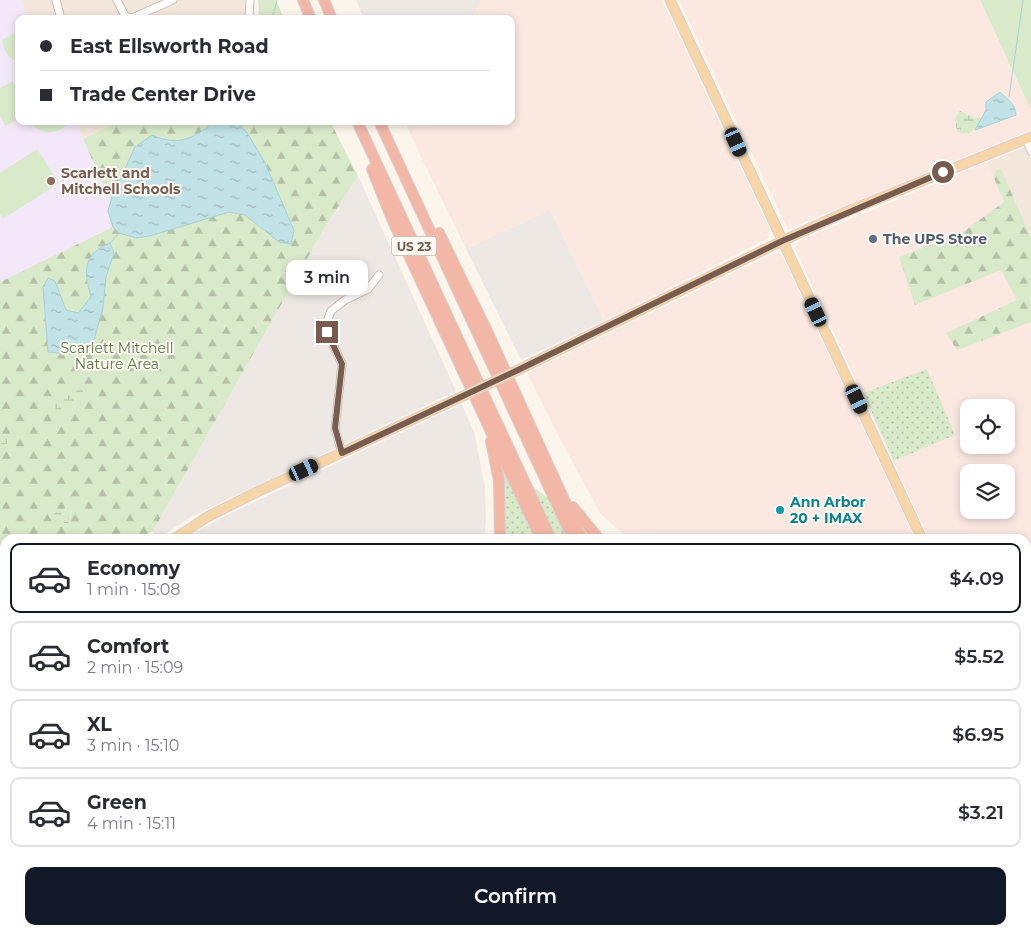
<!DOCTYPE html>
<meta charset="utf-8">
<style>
body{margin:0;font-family:Montserrat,sans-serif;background:#f2f2f3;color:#2b2b33;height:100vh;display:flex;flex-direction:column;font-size:19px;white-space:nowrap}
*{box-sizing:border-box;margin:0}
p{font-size:16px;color:#7c7c81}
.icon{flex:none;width:28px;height:28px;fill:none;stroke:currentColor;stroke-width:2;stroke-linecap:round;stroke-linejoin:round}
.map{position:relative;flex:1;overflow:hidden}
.side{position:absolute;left:0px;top:534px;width:1031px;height:401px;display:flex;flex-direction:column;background:#fff;border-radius:15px 15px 0 0;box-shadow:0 2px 8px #0003}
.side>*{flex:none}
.hud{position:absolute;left:15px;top:15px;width:500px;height:110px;border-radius:10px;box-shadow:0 2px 8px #0003;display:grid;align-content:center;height:110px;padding:0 25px;background:#fff}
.controls{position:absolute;left:960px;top:399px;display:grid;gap:10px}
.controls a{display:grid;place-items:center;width:55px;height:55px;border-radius:10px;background:#fff;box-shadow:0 2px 8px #0003;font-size:25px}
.end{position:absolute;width:22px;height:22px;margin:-11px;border:6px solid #775c4f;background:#fff;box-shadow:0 0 0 2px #fff}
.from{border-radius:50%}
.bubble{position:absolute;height:35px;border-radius:10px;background:#fff;box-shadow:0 2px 8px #0003;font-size:16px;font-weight:600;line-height:35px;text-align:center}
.car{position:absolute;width:15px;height:30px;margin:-15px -8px;border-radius:6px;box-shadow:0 0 4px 1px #0007;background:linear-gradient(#222 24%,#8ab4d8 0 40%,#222 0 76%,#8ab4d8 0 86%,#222 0)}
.hud b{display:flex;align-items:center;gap:18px;height:48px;font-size:19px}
.hud b+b{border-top:1px solid #e1e1e2}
.hud i{width:12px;height:12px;background:#2b2b33}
ul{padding:9px 0 0;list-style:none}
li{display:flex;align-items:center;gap:15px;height:70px;margin:0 10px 8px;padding:0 15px;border:2px solid #e1e1e2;border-radius:10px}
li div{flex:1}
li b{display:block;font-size:19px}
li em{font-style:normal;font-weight:600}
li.selected{border-color:#111827}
li>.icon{width:45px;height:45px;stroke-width:1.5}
.cta{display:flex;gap:10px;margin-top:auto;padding:10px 25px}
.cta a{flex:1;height:58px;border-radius:10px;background:#111827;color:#fff;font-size:20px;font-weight:600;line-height:58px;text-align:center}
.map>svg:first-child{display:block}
</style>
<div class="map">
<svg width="1031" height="934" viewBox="0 0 1031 934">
<defs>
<pattern id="grass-dots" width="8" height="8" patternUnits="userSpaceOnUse" patternTransform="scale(1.25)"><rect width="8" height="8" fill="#d9eaca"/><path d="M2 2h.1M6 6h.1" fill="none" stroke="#b5c1a6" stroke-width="1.8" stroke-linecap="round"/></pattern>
<pattern id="forest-firs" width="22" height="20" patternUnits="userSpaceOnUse" patternTransform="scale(1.25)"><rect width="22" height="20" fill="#d9eaca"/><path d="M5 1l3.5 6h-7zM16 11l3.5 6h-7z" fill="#b5c1a6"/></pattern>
<pattern id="wetland-marsh" width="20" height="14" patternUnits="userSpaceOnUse" patternTransform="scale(1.25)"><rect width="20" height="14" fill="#d9eaca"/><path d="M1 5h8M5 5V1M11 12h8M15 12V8" fill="none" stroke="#b5c1a6"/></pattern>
<pattern id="water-ripples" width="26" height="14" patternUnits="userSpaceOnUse" patternTransform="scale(1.25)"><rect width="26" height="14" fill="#c1e2e6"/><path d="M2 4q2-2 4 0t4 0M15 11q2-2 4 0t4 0" fill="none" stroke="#a2babd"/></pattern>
</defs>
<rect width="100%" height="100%" fill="#fcf5ec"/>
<g fill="#f3e7db">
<polygon points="20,0 246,0 247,7 245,19 29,19"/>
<polygon points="75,121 120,121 83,139"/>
<polygon points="1031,145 1031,262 987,162"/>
</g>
<g fill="#fbe8e1" fill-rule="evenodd">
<polygon points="481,0 662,0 769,228 768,238 604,321 550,210 466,249 411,136 418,121 511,121 511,19 471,19"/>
<polygon points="679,0 980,0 1031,110 1031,130 788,229"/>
<path d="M987,162L1031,262V626L1026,628V539H929L795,248L801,240ZM969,408H1006V445H969ZM969,472H1006V510H969Z"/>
<polygon points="773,254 779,254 784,259 915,539 632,539 617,529 600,513 557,433 527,373"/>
</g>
<g fill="#eee8e4">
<polygon points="356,0 481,0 471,19 364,19"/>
<polygon points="405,121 418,121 411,136"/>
<polygon points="358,176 456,391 191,517 157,539 153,531 325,227"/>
<polygon points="550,210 604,321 521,360 466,249"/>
<polygon points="462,404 475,435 485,488 486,521 484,539 183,539 223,517"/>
</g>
<polygon fill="#f2e8f9" points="0,0 20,0 29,19 19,19 19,121 75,121 121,223 0,282"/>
<g fill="url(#grass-dots)">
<polygon points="927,369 955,435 894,461 863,393"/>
<polygon points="500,461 580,523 595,539 502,539"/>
<polygon points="668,930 802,930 802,934 673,934"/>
</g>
<g fill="url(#forest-firs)">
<polygon points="120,121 330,121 358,176 325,227 153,531 137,539 5,539 5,602 0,605 0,282 121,223 83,139"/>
<polygon points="1001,169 1031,238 1031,322 957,350 946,333 1017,300 1001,270 915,305 899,257 963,232 1004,202 994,178 995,171"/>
<polygon points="1031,678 1031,740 1026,730 1026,680"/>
<polygon points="1026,798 1031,808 1031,934 812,934 813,930 1026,930"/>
</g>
<g fill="url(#wetland-marsh)">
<path d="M960,111L975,118H983C977,128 970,138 957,131L955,118Z"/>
<path d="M79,387L87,396C79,408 72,416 57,411L53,403L60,394Z"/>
<polygon points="0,432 8,437 6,449 0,453"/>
<polygon points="65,507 69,507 68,526 59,527 52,519 52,515 61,510 64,512"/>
</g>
<g fill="#d9eaca">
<polygon points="258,0 276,0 284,19 257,19 259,10"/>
<polygon points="980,0 1031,0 1031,110"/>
<path d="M19,31V61C7,59 4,51 2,40Z"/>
<polygon points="13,81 19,93 19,119 5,126 0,115 0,88"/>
<path d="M31,121H68L69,123C58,133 48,135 35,128Z"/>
<polygon points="37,149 59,183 3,219 0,214 0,173"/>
<polygon points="0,668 5,669 5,930 656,930 662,934 0,934"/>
</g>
<g fill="url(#water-ripples)" stroke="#a7d2d7">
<path d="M1000,92C1007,99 1016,104 1016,115L975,130L986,110V102Z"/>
<path d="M216,121H236L248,134L265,163L294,230L291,244L279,242L245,215L229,212L150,236L136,238L119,233L113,227L108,211L112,197L135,147L152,135C179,147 194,138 216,121Z"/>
<path d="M110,243L114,253L106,277L103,308L93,343L71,354L48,352L43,287L48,278L55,281L66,310L78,313L91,297C84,272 82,254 110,243Z"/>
<polygon points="0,705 5,706 5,754 0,764"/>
<polygon points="270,930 359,930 354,934 265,934"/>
</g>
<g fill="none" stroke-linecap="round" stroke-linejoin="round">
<g stroke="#a7d2d7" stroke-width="1">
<polyline points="270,19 274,13 277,0"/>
<polyline points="1009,97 1023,0"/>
<polyline points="110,243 119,233"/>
</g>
<g stroke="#cebdb1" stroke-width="9">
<g id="minor">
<polyline points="56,0 61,19"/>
<polyline points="117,0 125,16 132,18 173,0"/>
<polyline points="249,19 250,0"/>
<polyline points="1026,139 1031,151"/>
<polyline points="342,453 335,429 342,364 325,327 331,311 345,300 368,289 379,275"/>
</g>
</g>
<g stroke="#d9d1ce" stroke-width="11">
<g id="major">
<polyline points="670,0 922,539"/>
<polyline points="518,370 782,241 848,211 1031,137"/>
<polyline points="174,539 207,517 257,492 461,397"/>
<polyline points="0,637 5,636"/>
<polyline points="1026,762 1031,772"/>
</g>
</g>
<g stroke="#d9d1ce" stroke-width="12">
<g id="highway">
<polyline points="303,0 311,19"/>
<polyline points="324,0 332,19"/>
<polyline points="357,121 551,539"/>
<polyline points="379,121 573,539"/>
<polyline points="372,169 392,219 541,539"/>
<polyline points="439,233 487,331 582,539"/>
<polyline points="491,441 499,481 500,539"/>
<polyline points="573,507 599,539"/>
<polyline points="1026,640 1031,639"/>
<polyline points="1026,650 1031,648"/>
<polyline points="0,655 5,655"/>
<polyline points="1026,660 1031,658"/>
<polyline points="0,664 5,665"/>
<polyline points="1026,668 1031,666"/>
<polyline points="661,930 667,934"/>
<polyline points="723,930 725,934"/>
<polyline points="732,930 734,934"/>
<polyline points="754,930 756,934"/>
<polyline points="764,930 766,934"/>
<polyline points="805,934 805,930"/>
</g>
</g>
<use href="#minor" stroke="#fff" stroke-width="7"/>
<use href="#major" stroke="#f6d6a9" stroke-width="9"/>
<use href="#highway" stroke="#f2b7a7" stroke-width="10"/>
<g stroke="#d9d1ce" stroke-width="11" stroke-linecap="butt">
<polyline id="major-bridge" points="461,397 518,370"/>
</g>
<use href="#major-bridge" stroke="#f6d6a9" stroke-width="9"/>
</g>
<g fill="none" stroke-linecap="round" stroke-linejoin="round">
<polyline stroke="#775c4f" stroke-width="6" points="327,332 342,364 335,428 342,453 518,370 782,241 943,172"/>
</g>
<circle fill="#8d6e63" stroke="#fef9f3" stroke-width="2" cx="51" cy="181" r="5"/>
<circle fill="#5c6f8a" stroke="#fef9f3" stroke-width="2" cx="873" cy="239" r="5"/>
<circle fill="#0f9aa8" stroke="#fef9f3" stroke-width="2" cx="780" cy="510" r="5"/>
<g text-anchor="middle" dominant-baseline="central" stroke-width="4" stroke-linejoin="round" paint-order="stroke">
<rect fill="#fef9f3" stroke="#a08b80" stroke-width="1" x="391.5" y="236.5" width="45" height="19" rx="4"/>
<g font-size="12" font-weight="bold" fill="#775c4f">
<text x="414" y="246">US 23</text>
</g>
<g font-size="14" font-weight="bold" fill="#785e54" stroke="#fef9f3" text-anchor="start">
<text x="61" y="173">Scarlett and<tspan x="61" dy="16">Mitchell Schools</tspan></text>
</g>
<g font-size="14" font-weight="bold" fill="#4e5e75" stroke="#fef9f3" text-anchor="start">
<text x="883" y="239">The UPS Store</text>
</g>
<g font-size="14" fill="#597c47" stroke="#fef9f3">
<text x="117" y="348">Scarlett Mitchell<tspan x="117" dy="16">Nature Area</tspan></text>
</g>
<g font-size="14" font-weight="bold" fill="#0d838f" stroke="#fef9f3" text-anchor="start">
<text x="790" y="502">Ann Arbor<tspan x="790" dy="16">20 + IMAX</tspan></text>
</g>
</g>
</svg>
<div class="controls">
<a><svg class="icon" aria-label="locate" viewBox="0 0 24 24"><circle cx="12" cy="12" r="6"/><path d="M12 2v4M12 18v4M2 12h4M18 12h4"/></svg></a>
<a><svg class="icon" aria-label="layers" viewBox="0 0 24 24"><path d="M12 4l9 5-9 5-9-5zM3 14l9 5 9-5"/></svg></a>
</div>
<i class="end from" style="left:943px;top:172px"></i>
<i class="end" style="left:327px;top:332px"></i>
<div class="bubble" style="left:286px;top:260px;width:82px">3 min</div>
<i class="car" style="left:736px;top:142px;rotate:156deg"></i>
<i class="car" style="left:816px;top:312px;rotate:335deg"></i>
<i class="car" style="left:857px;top:399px;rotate:155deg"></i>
<i class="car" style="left:304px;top:470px;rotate:65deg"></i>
<div class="hud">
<b><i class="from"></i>East Ellsworth Road</b>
<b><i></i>Trade Center Drive</b>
</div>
<section class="side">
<ul>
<li class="selected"><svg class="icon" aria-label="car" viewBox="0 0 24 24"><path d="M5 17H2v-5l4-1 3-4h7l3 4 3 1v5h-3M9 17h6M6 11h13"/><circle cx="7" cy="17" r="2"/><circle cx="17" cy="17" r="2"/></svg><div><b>Economy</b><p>1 min · 15:08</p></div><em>$4.09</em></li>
<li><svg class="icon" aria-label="car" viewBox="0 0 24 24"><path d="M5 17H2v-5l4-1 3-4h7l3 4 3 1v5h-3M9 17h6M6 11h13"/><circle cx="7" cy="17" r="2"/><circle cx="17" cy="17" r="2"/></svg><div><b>Comfort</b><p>2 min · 15:09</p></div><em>$5.52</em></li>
<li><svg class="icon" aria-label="car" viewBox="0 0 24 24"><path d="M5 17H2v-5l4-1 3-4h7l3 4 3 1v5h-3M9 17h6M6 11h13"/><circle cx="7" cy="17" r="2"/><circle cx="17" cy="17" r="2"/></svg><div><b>XL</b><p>3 min · 15:10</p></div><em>$6.95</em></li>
<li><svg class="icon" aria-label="car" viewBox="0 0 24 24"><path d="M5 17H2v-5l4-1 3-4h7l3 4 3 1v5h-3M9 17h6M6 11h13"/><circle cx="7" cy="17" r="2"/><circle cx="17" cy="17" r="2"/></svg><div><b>Green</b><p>4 min · 15:11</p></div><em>$3.21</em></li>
</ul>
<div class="cta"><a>Confirm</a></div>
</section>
</div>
